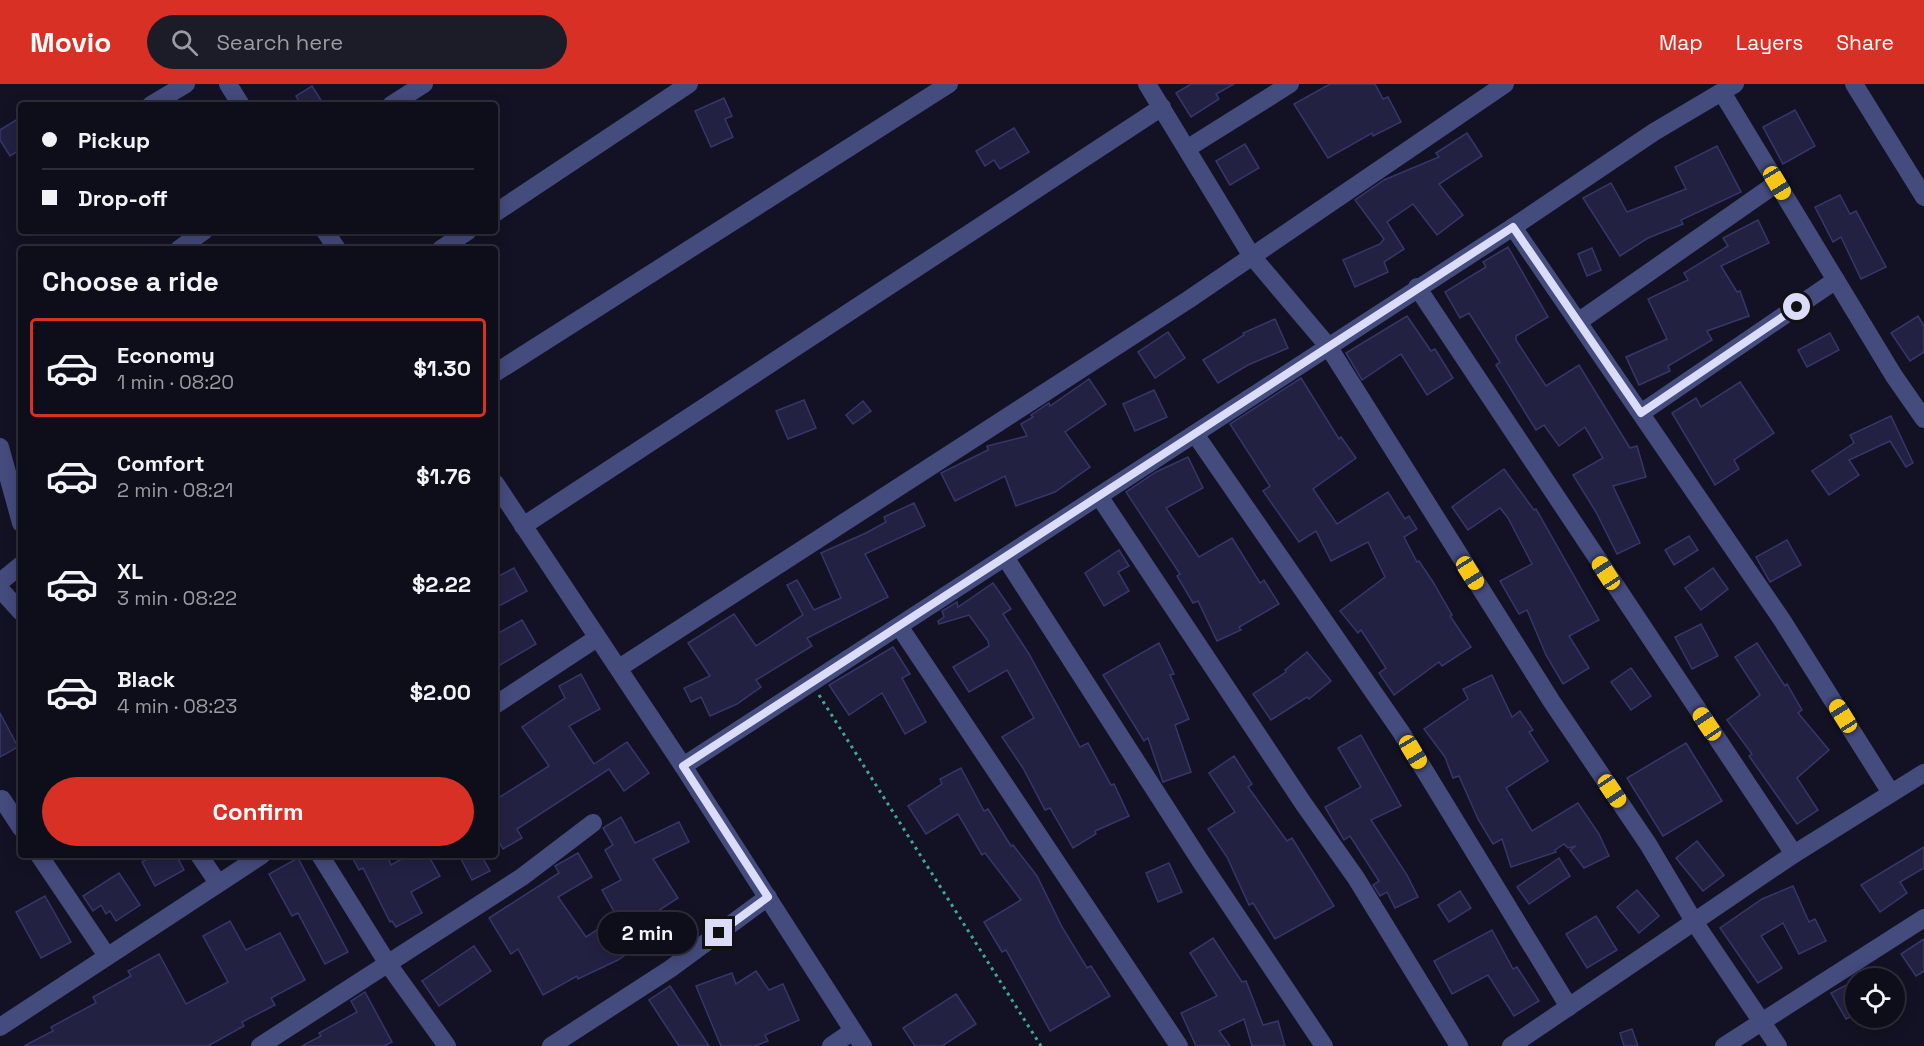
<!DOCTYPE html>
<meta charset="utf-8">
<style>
body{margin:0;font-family:"Space Grotesk",sans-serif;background:#1c1c28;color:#f1f3f6;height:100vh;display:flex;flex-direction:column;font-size:22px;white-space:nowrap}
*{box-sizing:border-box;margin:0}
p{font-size:20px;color:#9b9ca3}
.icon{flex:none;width:33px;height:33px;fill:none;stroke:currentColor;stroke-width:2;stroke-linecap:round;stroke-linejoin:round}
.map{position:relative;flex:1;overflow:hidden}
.sheet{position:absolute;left:18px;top:162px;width:480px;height:612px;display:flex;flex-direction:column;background:#0e0e1b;border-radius:6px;box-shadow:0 3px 15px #0003,0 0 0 2px #2e2e3a}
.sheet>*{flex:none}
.guide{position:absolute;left:18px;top:18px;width:480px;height:132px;border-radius:6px;box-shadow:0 3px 15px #0003,0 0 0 2px #2e2e3a;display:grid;align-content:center;height:132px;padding:0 24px;background:#0e0e1b}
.fabs{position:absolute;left:1845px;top:884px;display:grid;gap:12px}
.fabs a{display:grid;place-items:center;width:60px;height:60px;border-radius:50%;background:#0e0e1b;box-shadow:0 3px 15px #0003,0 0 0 2px #2e2e3a;font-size:30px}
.end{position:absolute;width:27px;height:27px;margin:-14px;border:8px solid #dadcfa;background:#111;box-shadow:0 0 0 3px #111}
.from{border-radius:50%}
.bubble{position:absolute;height:42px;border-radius:21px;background:#0e0e1b;box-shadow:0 3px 15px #0003,0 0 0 2px #2e2e3a;font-size:20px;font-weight:800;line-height:42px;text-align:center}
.car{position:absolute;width:18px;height:36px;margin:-18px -9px;border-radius:8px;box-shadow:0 0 4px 2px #0007;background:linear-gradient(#f5c518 24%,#345 0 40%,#f5c518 0 76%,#345 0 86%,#f5c518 0)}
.guide b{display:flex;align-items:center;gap:21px;height:57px;font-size:22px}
.guide b+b{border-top:2px solid #2e2e3a}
.guide i{width:15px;height:15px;background:#f1f3f6}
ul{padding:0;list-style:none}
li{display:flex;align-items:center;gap:18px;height:99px;margin:0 12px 9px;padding:0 12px;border:3px solid transparent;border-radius:6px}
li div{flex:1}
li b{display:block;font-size:22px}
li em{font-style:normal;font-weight:800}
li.current{border-color:#d93025}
li>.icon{width:54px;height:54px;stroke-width:1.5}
h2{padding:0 24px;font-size:27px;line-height:72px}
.primary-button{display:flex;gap:12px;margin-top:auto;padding:12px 24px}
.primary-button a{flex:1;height:69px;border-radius:36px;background:#d93025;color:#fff;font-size:24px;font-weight:800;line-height:69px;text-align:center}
header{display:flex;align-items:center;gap:36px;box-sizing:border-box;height:84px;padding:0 30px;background:#d93025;color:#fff}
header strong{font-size:28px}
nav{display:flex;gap:33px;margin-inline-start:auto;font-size:21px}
.search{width:420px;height:54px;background:#1c1c28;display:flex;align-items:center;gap:15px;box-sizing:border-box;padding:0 21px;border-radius:33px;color:#9b9ca3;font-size:22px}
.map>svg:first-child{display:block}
</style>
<header>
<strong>Movio</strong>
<div class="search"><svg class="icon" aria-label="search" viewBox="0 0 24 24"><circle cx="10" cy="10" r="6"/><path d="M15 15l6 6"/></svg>Search here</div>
<nav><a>Map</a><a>Layers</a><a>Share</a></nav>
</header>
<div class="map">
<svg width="1924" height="962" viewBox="0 0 1924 962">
<rect width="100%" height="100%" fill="#121224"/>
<g fill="#222142" stroke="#37366b" stroke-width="1.5">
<polygon points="1191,0 1234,0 1216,10 1219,15 1191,33 1176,9"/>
<polygon points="1330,0 1375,0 1383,15 1388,13 1401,38 1373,52 1372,49 1328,74 1294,20"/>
<polygon points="312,2 324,21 301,21 296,12"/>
<polygon points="724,14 732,32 725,35 733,53 711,63 695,27"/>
<polygon points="1795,26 1815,62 1783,80 1763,43"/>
<polygon points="16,36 21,44 21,65 10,72 0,56 0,46"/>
<polygon points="1014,44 1029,68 1000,85 994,76 985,82 976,67"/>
<polygon points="1467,49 1482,72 1439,100 1463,131 1437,151 1413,120 1387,138 1404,165 1384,178 1388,188 1355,203 1343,176 1380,160 1384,155 1355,116 1384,96 1439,73 1436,69"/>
<polygon points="1245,60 1259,84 1230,101 1216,77"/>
<polygon points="1717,62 1741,108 1681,136 1683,140 1648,154 1620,172 1583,114 1611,99 1627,128 1686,105 1675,83"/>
<polygon points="1840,111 1850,130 1856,127 1886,183 1861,195 1841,153 1833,158 1815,123"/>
<polygon points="1758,136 1769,159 1721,182 1737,208 1740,207 1749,232 1707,247 1712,256 1668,282 1670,287 1639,301 1626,273 1667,255 1648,215 1688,196 1684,189 1728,162 1723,154"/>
<polygon points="1508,163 1548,233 1516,252 1516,256 1546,302 1579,281 1630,364 1637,362 1646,393 1613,402 1640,459 1617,470 1596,428 1573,391 1603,374 1585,343 1559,362 1544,341 1536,346 1496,281 1500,278 1469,229 1460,234 1445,208 1486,183 1483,178"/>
<polygon points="1592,164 1601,186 1587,192 1578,170"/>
<polygon points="1407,232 1431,267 1435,265 1453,294 1427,311 1401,270 1362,296 1346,269"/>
<polygon points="1918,232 1924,242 1924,268 1910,277 1891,249"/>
<polygon points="1275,235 1288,264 1248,281 1218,299 1203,276 1244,251 1243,249"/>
<polygon points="1168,248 1185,274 1155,294 1138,268"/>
<polygon points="1830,249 1839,266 1807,283 1798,266"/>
<polygon points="1301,294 1339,355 1341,353 1356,374 1313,405 1337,440 1388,408 1405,435 1409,432 1417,445 1404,453 1417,478 1419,477 1433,498 1452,531 1450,532 1471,563 1442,582 1439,578 1394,611 1379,589 1386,584 1361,546 1358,549 1340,527 1385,493 1368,458 1331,477 1316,447 1299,458 1263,407 1270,402 1230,340"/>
<polygon points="1089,295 1106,320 1065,348 1090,383 1055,408 1016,422 1005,392 955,417 941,389 988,366 987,362 1027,352 1021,340 1033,333 1031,331 1049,319 1050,322"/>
<polygon points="1740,298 1774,349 1734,376 1739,385 1715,401 1672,329 1696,314 1701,323"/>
<polygon points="1154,306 1167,333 1135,347 1123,320"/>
<polygon points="804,316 816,344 788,355 776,327"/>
<polygon points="863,317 871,327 853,340 846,331"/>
<polygon points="1891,332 1913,379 1906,383 1890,357 1849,376 1859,391 1829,411 1812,387 1854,359 1850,351"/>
<polygon points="1188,373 1203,404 1166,424 1199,473 1232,454 1260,499 1264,496 1279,520 1239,543 1241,546 1217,557 1198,517 1193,519 1177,492 1180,490 1126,408 1156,388"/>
<polygon points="1504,385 1534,426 1536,425 1599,536 1569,552 1589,584 1563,600 1546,571 1527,526 1519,530 1500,497 1532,480 1508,434 1500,424 1468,446 1452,423"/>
<polygon points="914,419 925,442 865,470 888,513 807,554 812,562 756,596 761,603 737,620 710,632 701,613 691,618 684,604 710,592 688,559 734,530 756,562 803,531 787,501 797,496 814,526 841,514 821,469 866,449 886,438 884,433"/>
<polygon points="1689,452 1698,466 1674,481 1665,466"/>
<polygon points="1787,456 1801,481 1770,498 1756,473"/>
<polygon points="1119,466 1129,482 1118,488 1129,507 1104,522 1085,489"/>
<polygon points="514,484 527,507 495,524 495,494"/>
<polygon points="1713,484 1728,505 1701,526 1685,504"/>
<polygon points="993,499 1011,525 1003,530 1029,570 1080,663 1088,659 1111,701 1114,700 1129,732 1095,747 1096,750 1073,764 1050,724 1045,726 1023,684 1002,653 1034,634 1007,586 969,608 953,583 989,562 988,557 969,531 939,540 938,537 944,533 942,527 957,518 958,523"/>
<polygon points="522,536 536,560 495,584 495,551"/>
<polygon points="1701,540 1718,572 1692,585 1675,553"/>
<polygon points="1159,559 1174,590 1170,591 1189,635 1175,641 1191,688 1163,698 1148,654 1144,657 1103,591"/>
<polygon points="1757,559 1785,602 1787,600 1802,626 1798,629 1829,666 1797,694 1818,726 1797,740 1749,672 1752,670 1727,636 1760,611 1735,573"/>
<polygon points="893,563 910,590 902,594 926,638 905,650 882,609 849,631 829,601"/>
<polygon points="1307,568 1331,597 1309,615 1307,613 1271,636 1253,610 1286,588 1285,586"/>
<polygon points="1631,584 1651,612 1631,626 1611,598"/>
<polygon points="581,590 600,625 569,642 594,680 627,658 649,689 624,707 609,685 517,745 522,754 503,765 495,750 495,716 549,682 522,643 565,614 559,602"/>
<polygon points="1492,591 1512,633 1520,627 1533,646 1529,648 1548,677 1506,704 1532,747 1578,719 1599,750 1609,772 1584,784 1570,766 1576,762 1568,764 1564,760 1555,766 1556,768 1511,783 1502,755 1493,760 1478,735 1459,692 1453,694 1445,673 1424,645 1468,615 1463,605"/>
<polygon points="0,629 18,663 0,673"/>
<polygon points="1361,651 1401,722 1371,736 1407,791 1418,813 1395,824 1387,808 1380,812 1373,801 1379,797 1350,752 1344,756 1325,723 1361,703 1338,664"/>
<polygon points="1686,659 1722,717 1663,752 1627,694"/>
<polygon points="1234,672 1252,700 1248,703 1287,757 1292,754 1334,822 1275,855 1253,819 1249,821 1227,773 1208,745 1235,728 1209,689"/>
<polygon points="961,684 984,727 988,725 1011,762 1013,761 1037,792 1062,843 1087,884 1091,882 1110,912 1050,947 1006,866 1002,868 984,838 1021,816 985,769 982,771 958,730 926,750 908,722 942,700 940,695"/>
<polygon points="621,733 635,759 679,738 689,758 653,775 678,814 633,843 643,859 618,876 578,895 577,892 543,911 518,865 511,870 489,834 559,789 555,782 578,769 592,793 558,813 586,853 617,833 602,806 621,796 605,766 613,761 603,744"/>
<polygon points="1697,757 1724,791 1703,807 1676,774"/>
<polygon points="1924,763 1924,784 1900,798 1907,809 1880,828 1861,801"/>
<polygon points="154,771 176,771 184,786 155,802 142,778"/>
<polygon points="351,771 387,771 391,781 409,771 428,771 440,792 411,808 422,829 396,843 392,837 390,838 363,784 359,786"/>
<polygon points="459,771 481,771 490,787 472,796"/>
<polygon points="298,774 348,868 325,880 298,829 292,832 269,790"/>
<polygon points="1559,774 1570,792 1529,820 1517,803"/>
<polygon points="1169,779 1182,808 1158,818 1146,789"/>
<polygon points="119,789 140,821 116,837 110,827 106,830 101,821 93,827 83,812"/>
<polygon points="1793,802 1809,838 1815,835 1826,857 1799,870 1783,839 1761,852 1782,884 1758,899 1720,844 1762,815"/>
<polygon points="1637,806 1659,832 1639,849 1617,823"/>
<polygon points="1460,807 1471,824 1449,838 1438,821"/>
<polygon points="45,812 71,858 41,874 16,828"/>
<polygon points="1596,832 1617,866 1587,884 1566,850"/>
<polygon points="230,837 246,866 280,849 305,896 271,914 275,921 242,938 244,942 208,962 24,962 53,947 51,943 96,919 93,913 131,892 128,887 159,870 186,920 228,898 203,852"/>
<polygon points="1492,846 1513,885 1517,883 1539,917 1514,932 1488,891 1452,910 1434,877"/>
<polygon points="1213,854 1242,898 1246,897 1263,941 1278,937 1285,962 1252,962 1244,935 1219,947 1230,962 1196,962 1181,929 1217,912 1190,869"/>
<polygon points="1924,855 1924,887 1916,892 1901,870"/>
<polygon points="474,862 491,887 439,922 422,897"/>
<polygon points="756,887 769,906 783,900 799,936 765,951 768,957 755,962 721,962 696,902 732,889 736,900"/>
<polygon points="1856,896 1856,930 1846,935 1831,909"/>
<polygon points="670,902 709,962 679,962 649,916"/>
<polygon points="365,908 392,958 384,962 302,962 321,952 319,949 357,928 351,917"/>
<polygon points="956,910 976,940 942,962 915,962 903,944"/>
<polygon points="1632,945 1638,962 1624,962 1620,949"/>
</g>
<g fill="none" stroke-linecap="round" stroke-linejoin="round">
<polyline stroke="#40a890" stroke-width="3" stroke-dasharray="3 4.5" stroke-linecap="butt" points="819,611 1041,962"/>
<g stroke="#444b7d" stroke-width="18">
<polyline points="228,0 241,21"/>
<polyline points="1147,0 1251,171 1328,262 1552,618 1648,760 1695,839 1778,962"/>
<polyline points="1854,0 1924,113"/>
<polyline points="1723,10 1894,292 1924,335"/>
<polyline points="151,21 186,0"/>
<polyline points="391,21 424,0"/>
<polyline points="1188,64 1290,0"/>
<polyline points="495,129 689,0"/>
<polyline points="1513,143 1782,536 1891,709"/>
<polyline points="325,147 337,165"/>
<polyline points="179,165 204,147"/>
<polyline points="441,165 468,147"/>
<polyline points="1417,203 1794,770"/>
<polyline points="1578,238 1777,99"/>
<polyline points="495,289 949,0"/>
<polyline points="1641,329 1836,196"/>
<polyline points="1195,350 1401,648 1569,923"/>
<polyline points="0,363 21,439"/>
<polyline points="495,399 683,682 863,962"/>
<polyline points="1099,412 1303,719 1356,794 1459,962"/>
<polyline points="523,442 1162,23"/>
<polyline points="1005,473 1201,778 1324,962"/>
<polyline points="0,498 21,481"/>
<polyline points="0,505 21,528"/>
<polyline points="899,542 1179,962"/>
<polyline points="619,584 1188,216 1505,0"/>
<polyline points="495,621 597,554"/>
<polyline points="683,682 1513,143 1654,48 1735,0"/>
<polyline points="2,715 21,744"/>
<polyline points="39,771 107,872"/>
<polyline points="199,771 218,799"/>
<polyline points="320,771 388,880 447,962"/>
<polyline points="0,943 262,771"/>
<polyline points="260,962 522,793 593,739"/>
<polyline points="551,962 670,885 768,813"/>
<polyline points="831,962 853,947"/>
<polyline points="1511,962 1794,770 1924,689"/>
<polyline points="1724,962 1924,834"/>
</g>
</g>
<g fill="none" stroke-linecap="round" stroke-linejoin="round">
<polyline stroke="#dadcfa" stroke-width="8" points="719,849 768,813 683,682 1513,143 1641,329 1797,223"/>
</g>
</svg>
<div class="fabs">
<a><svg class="icon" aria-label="locate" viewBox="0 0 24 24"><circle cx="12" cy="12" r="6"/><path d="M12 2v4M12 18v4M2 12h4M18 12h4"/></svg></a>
</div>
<i class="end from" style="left:1797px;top:223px"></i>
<i class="end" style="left:719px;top:849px"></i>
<div class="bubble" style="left:598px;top:828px;width:99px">2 min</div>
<i class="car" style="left:1777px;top:99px;rotate:149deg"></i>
<i class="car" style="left:1470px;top:489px;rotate:148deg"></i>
<i class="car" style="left:1606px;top:489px;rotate:327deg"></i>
<i class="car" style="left:1843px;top:632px;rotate:328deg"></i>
<i class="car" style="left:1707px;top:640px;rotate:326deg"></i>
<i class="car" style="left:1413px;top:668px;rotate:149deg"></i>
<i class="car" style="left:1612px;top:707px;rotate:146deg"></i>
<div class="guide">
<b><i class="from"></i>Pickup</b>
<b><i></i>Drop-off</b>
</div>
<section class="sheet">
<h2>Choose a ride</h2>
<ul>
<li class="current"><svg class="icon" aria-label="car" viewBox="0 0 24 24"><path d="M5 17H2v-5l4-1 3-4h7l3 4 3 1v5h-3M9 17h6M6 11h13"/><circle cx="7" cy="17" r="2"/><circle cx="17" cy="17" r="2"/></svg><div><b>Economy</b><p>1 min · 08:20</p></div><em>$1.30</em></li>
<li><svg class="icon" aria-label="car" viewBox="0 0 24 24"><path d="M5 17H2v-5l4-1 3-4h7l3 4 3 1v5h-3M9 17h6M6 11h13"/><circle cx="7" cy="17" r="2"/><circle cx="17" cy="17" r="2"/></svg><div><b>Comfort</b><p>2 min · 08:21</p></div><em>$1.76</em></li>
<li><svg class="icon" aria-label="car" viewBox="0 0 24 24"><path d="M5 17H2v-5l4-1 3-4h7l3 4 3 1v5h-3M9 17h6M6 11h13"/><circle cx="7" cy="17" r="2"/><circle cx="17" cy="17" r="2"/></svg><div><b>XL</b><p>3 min · 08:22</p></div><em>$2.22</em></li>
<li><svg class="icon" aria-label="car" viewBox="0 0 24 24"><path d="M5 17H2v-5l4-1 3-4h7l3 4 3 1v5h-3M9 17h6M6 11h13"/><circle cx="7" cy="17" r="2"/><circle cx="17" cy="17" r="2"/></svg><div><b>Black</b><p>4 min · 08:23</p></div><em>$2.00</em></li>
</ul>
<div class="primary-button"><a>Confirm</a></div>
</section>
</div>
